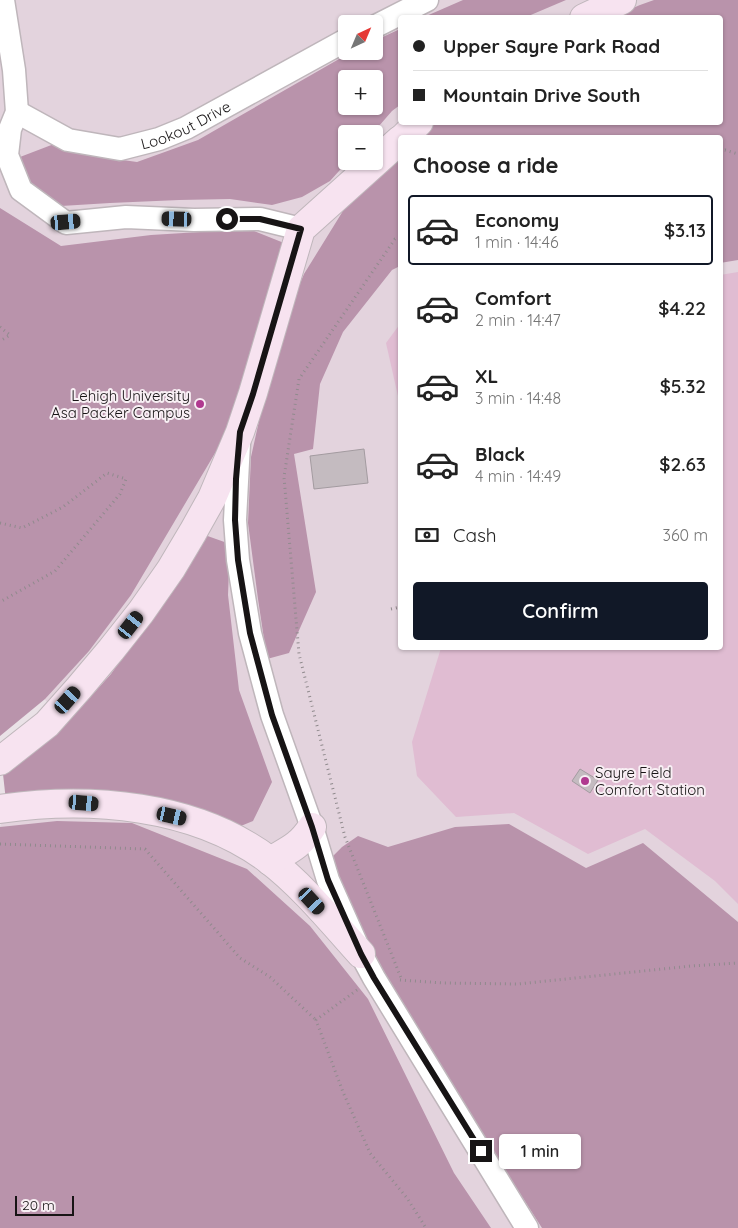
<!DOCTYPE html>
<meta charset="utf-8">
<style>
body{margin:0;font-family:Quicksand,sans-serif;background:#f2f2f2;color:#222;height:100vh;display:flex;flex-direction:column;font-size:19px;white-space:nowrap}
*{box-sizing:border-box;margin:0}
p{font-size:16px;color:#767676}
.icon{flex:none;width:28px;height:28px;fill:none;stroke:currentColor;stroke-width:2;stroke-linecap:round;stroke-linejoin:round}
.map{position:relative;flex:1;overflow:hidden}
.panel{position:absolute;left:398px;top:135px;width:325px;height:515px;display:flex;flex-direction:column;background:#fff;border-radius:5px;box-shadow:0 1px 4px #0004}
.panel>*{flex:none}
.banner{position:absolute;left:398px;top:15px;width:325px;height:110px;border-radius:5px;box-shadow:0 1px 4px #0004;display:grid;align-content:center;height:110px;padding:0 15px;background:#fff}
.needle{width:32px;rotate:44deg}
.buttons{position:absolute;left:338px;top:15px;display:grid;gap:10px}
.buttons a{display:grid;place-items:center;width:45px;height:45px;border-radius:5px;background:#fff;box-shadow:0 1px 4px #0004;font-size:25px}
.scale{position:absolute;left:15px;bottom:12px;width:59px;box-sizing:border-box;padding-left:5px;border:2px solid #171415;border-top:0;font-size:14px;line-height:18px;white-space:nowrap;color:#171415;-webkit-text-stroke:4px #f8eff4;paint-order:stroke}
.end{position:absolute;width:22px;height:22px;margin:-11px;border:6px solid #171415;background:#fff;box-shadow:0 0 0 2px #fff}
.from{border-radius:50%}
.bubble{position:absolute;height:35px;border-radius:5px;background:#fff;box-shadow:0 1px 4px #0004;font-size:16px;font-weight:600;line-height:35px;text-align:center}
.car{position:absolute;width:15px;height:30px;margin:-15px -8px;border-radius:6px;box-shadow:0 0 4px 1px #0007;background:linear-gradient(#222 24%,#8ab4d8 0 40%,#222 0 76%,#8ab4d8 0 86%,#222 0)}
.banner b{display:flex;align-items:center;gap:18px;height:48px;font-size:19px}
.banner b+b{border-top:1px solid #e0e0e0}
.banner i{width:12px;height:12px;background:#222}
ul{padding:0;list-style:none}
li{display:flex;align-items:center;gap:15px;height:70px;margin:0 10px 8px;padding:0 5px;border:2px solid transparent;border-radius:5px}
li div{flex:1}
li b{display:block;font-size:19px}
li em{font-style:normal;font-weight:600}
li.active{border-color:#111827}
li>.icon{width:45px;height:45px;stroke-width:1.5}
h2{padding:0 15px;font-size:22px;line-height:60px}
.pay{display:flex;align-items:center;gap:12px;height:55px;padding:0 15px;font-size:19px}
.pay p{margin-inline-start:auto}
.cta{display:flex;gap:10px;margin-top:auto;padding:10px 15px}
.cta a{flex:1;height:58px;border-radius:5px;background:#111827;color:#fff;font-size:20px;font-weight:600;line-height:58px;text-align:center}
.map>svg:first-child{display:block}
</style>
<div class="map">
<svg width="738" height="1228" viewBox="0 0 738 1228">
<rect width="100%" height="100%" fill="#eae2e7"/>
<path fill="#e3d3dd" fill-rule="evenodd" d="M0,0H738V1228H0V826L66,723L0,650ZM400,18H720V122H400ZM346,24H374V51H346ZM346,79H374V106H346ZM346,134H374V161H346ZM400,138H720V648H400Z"/>
<g fill="#e0bcd2">
<polygon points="738,272 738,904 715,881 645,829 588,854 514,813 456,817 417,776 412,742 441,648 720,648 720,275"/>
<polygon points="400,324 400,405 386,343"/>
</g>
<g fill="#b993ab" fill-rule="evenodd">
<polygon points="463,0 566,0 526,17 424,17"/>
<polygon points="654,0 738,0 738,260 720,263 720,138 419,138 435,123 720,122 720,18 612,17 640,5"/>
<path d="M400,29V105L392,111L372,134H346V161H348L330,181L302,197L272,205L230,199L179,200L110,203L61,206L30,187L20,157L54,144L94,156L137,162L198,140L353,51H374V41ZM346,79H374V106H346Z"/>
<polygon points="400,155 400,266 392,270 343,332 320,384 313,449 294,454 316,592 289,653 267,659 258,599 248,523 251,457 265,394 283,324 304,274 351,198"/>
<polygon points="0,208 61,246 151,235 249,229 284,243 252,353 221,443 131,595 89,651 45,699 0,736"/>
<polygon points="202,534 230,544 228,595 239,690 272,782 253,821 231,830 6,801 3,774 67,723 111,674 159,605"/>
<polygon points="57,821 132,823 247,869 310,926 368,999 454,1173 491,1228 0,1228 0,827"/>
<polygon points="509,824 586,868 643,843 738,922 738,1228 542,1228 470,1115 394,991 336,879 332,857 342,847 358,836 388,847 455,827"/>
</g>
<g fill="#c4bbc0" stroke="#a39ba0">
<polygon points="364,449 368,483 314,489 310,456"/>
<polygon points="580,769 598,780 590,793 572,781"/>
</g>
<g fill="none" stroke-linecap="round" stroke-linejoin="round">
<g stroke="#bfb6bb" stroke-width="25">
<g id="street">
<polyline points="3,0 14,70 17,112 10,129 7,155 21,190 66,223 126,217 194,220 260,219 301,229"/>
<polyline points="374,27 427,0"/>
<path id="s1" d="M17,112L68,140L120,149L159,139L186,128L346,40"/>
<polyline points="239,443 235,520 238,560 250,633 272,715 312,827 328,880 361,954 374,978 527,1228"/>
</g>
</g>
<g stroke="#bfb6bb" stroke-width="30">
<g id="secondary">
<polyline points="584,18 622,0"/>
<polyline points="403,138 419,122"/>
<polyline points="0,761 47,724 79,688 111,650 141,612 171,569 193,532 212,498 240,432 253,393 301,229 400,140"/>
<path d="M0,809C89,796 195,804 269,860C302,885 333,923 361,954"/>
<path d="M270,861C289,850 300,846 312,827"/>
</g>
</g>
<g stroke="#908a8d" stroke-width="3" stroke-dasharray="1 4" stroke-linecap="butt">
<polyline points="720,151 725,150 738,154"/>
<polyline points="400,238 395,239 299,379 284,477 299,654 345,837 401,978"/>
<polyline points="0,327 10,335 0,341"/>
<polyline points="0,523 22,528 63,507 107,473 126,479 120,494 55,571 0,602"/>
<polyline points="391,609 400,607"/>
<polyline points="0,844 145,849 240,958 270,977 316,1020"/>
<polyline points="400,980 444,983 518,984 691,966 738,963"/>
<polyline points="357,990 316,1020 343,1092 370,1153 407,1198 426,1228"/>
</g>
<use href="#street" stroke="#fff" stroke-width="22"/>
<use href="#secondary" stroke="#f7e3f0" stroke-width="28"/>
</g>
<g fill="none" stroke-linecap="round" stroke-linejoin="round">
<polyline stroke="#171415" stroke-width="6" points="227,219 260,219 301,229 253,394 240,432 236,479 235,520 238,560 250,633 272,715 312,827 328,880 361,954 374,978 481,1151"/>
</g>
<g fill="#b0398f" stroke="#f8eff4" stroke-width="2">
<circle cx="200" cy="404" r="5"/>
<circle cx="585" cy="781" r="5"/>
</g>
<g text-anchor="middle" dominant-baseline="central" stroke-width="4" stroke-linejoin="round" paint-order="stroke">
<g font-size="15" fill="#171415" stroke="#f8eff4">
<text stroke="none"><textPath href="#s1" startOffset="181">Lookout Drive</textPath></text>
</g>
<g font-size="15" fill="#171415" stroke="#f8eff4" text-anchor="end">
<text x="190" y="395">Lehigh University<tspan x="190" dy="17">Asa Packer Campus</tspan></text>
<text x="595" y="772" text-anchor="start">Sayre Field<tspan x="595" dy="17">Comfort Station</tspan></text>
</g>
</g>
</svg>
<div class="buttons">
<a><svg class="needle" viewBox="-14 -14 28 28"><path d="M0-13l5 13h-10z" fill="#e53935"/><path d="M0 13l5-13h-10z" fill="#767676"/></svg></a>
<a>+</a>
<a>−</a>
</div>
<div class="scale">20 m</div>
<i class="end from" style="left:227px;top:219px"></i>
<i class="end" style="left:481px;top:1151px"></i>
<div class="bubble" style="left:499px;top:1134px;width:82px">1 min</div>
<i class="car" style="left:177px;top:219px;rotate:272deg"></i>
<i class="car" style="left:66px;top:222px;rotate:85deg"></i>
<i class="car" style="left:131px;top:625px;rotate:38deg"></i>
<i class="car" style="left:68px;top:700px;rotate:42deg"></i>
<i class="car" style="left:84px;top:803px;rotate:95deg"></i>
<i class="car" style="left:172px;top:816px;rotate:103deg"></i>
<i class="car" style="left:312px;top:901px;rotate:137deg"></i>
<div class="banner">
<b><i class="from"></i>Upper Sayre Park Road</b>
<b><i></i>Mountain Drive South</b>
</div>
<section class="panel">
<h2>Choose a ride</h2>
<ul>
<li class="active"><svg class="icon" aria-label="car" viewBox="0 0 24 24"><path d="M5 17H2v-5l4-1 3-4h7l3 4 3 1v5h-3M9 17h6M6 11h13"/><circle cx="7" cy="17" r="2"/><circle cx="17" cy="17" r="2"/></svg><div><b>Economy</b><p>1 min · 14:46</p></div><em>$3.13</em></li>
<li><svg class="icon" aria-label="car" viewBox="0 0 24 24"><path d="M5 17H2v-5l4-1 3-4h7l3 4 3 1v5h-3M9 17h6M6 11h13"/><circle cx="7" cy="17" r="2"/><circle cx="17" cy="17" r="2"/></svg><div><b>Comfort</b><p>2 min · 14:47</p></div><em>$4.22</em></li>
<li><svg class="icon" aria-label="car" viewBox="0 0 24 24"><path d="M5 17H2v-5l4-1 3-4h7l3 4 3 1v5h-3M9 17h6M6 11h13"/><circle cx="7" cy="17" r="2"/><circle cx="17" cy="17" r="2"/></svg><div><b>XL</b><p>3 min · 14:48</p></div><em>$5.32</em></li>
<li><svg class="icon" aria-label="car" viewBox="0 0 24 24"><path d="M5 17H2v-5l4-1 3-4h7l3 4 3 1v5h-3M9 17h6M6 11h13"/><circle cx="7" cy="17" r="2"/><circle cx="17" cy="17" r="2"/></svg><div><b>Black</b><p>4 min · 14:49</p></div><em>$2.63</em></li>
</ul>
<div class="pay"><svg class="icon" aria-label="cash" viewBox="0 0 24 24"><path d="M3 7h18v10H3z"/><circle cx="12" cy="12" r="2"/></svg>Cash<p>360 m</p></div>
<div class="cta"><a>Confirm</a></div>
</section>
</div>
